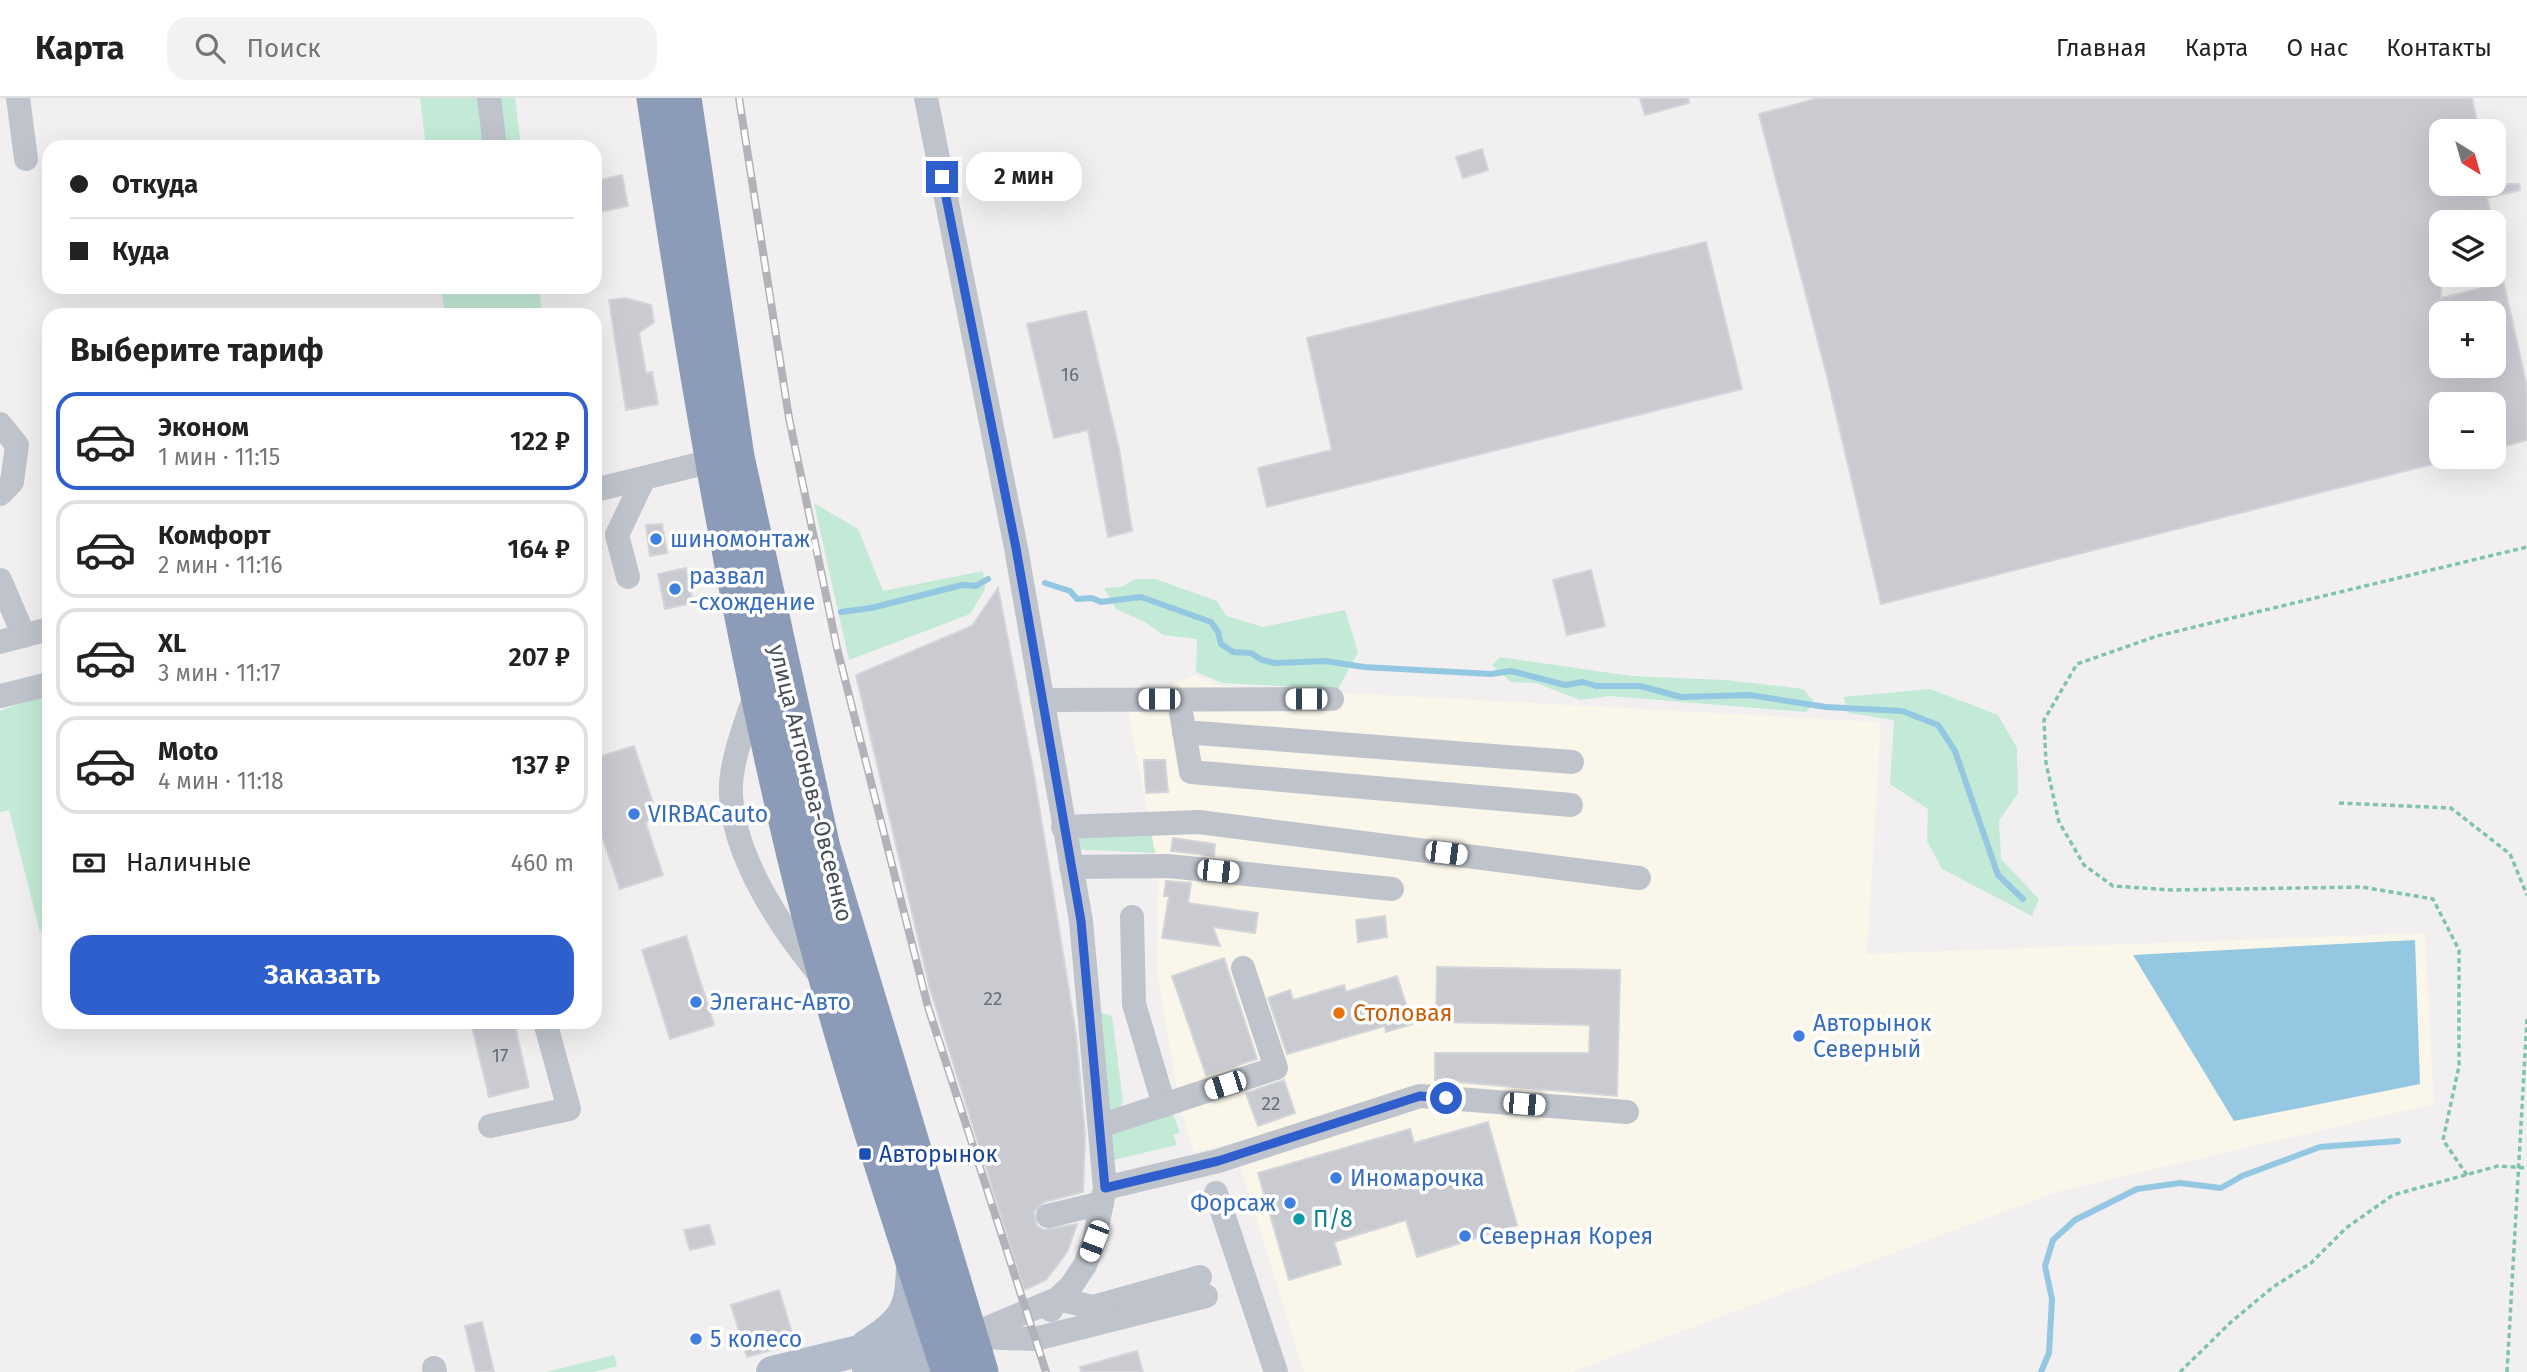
<!DOCTYPE html>
<html lang="ru">
<meta charset="utf-8">
<style>
body{margin:0;font-family:"Fira Sans",sans-serif;background:#f2f2f2;color:#222;height:100vh;display:flex;flex-direction:column;font-size:26px;white-space:nowrap}
*{box-sizing:border-box;margin:0}
p{font-size:23px;color:#767676}
.icon{flex:none;width:38px;height:38px;fill:none;stroke:currentColor;stroke-width:2;stroke-linecap:round;stroke-linejoin:round}
.map{position:relative;flex:1;overflow:hidden}
.panel{position:absolute;left:42px;top:210px;width:560px;height:721px;display:flex;flex-direction:column;background:#fff;border-radius:21px;box-shadow:0 7px 28px #0002}
.panel>*{flex:none}
.guide{position:absolute;left:42px;top:42px;width:560px;height:154px;border-radius:21px;box-shadow:0 7px 28px #0002;display:grid;align-content:center;height:154px;padding:0 28px;background:#fff}
.needle{width:46px;rotate:143deg}
.tools{position:absolute;left:2429px;top:21px;display:grid;gap:14px}
.tools a{display:grid;place-items:center;width:77px;height:77px;border-radius:14px;background:#fff;box-shadow:0 7px 28px #0002;font-size:35px}
.end{position:absolute;width:32px;height:32px;margin:-16px;border:9px solid #2e5fcc;background:#fff;box-shadow:0 0 0 4px #fff}
.from{border-radius:50%}
.bubble{position:absolute;height:49px;border-radius:21px;background:#fff;box-shadow:0 7px 28px #0002;font-size:23px;font-weight:600;line-height:49px;text-align:center}
.car{position:absolute;width:21px;height:42px;margin:-21px -10px;border-radius:9px;box-shadow:0 0 5px 2px #0007;background:linear-gradient(#fff 24%,#345 0 40%,#fff 0 76%,#345 0 86%,#fff 0)}
.guide b{display:flex;align-items:center;gap:24px;height:66px;font-size:26px}
.guide b+b{border-top:2px solid #e0e0e0}
.guide i{width:18px;height:18px;background:#222}
ul{padding:0;list-style:none}
li{display:flex;align-items:center;gap:21px;height:98px;margin:0 14px 10px;padding:0 14px;border:4px solid #e0e0e0;border-radius:21px}
li div{flex:1}
li b{display:block;font-size:26px}
li em{font-style:normal;font-weight:600}
li.active{border-color:#2e5fcc}
li>.icon{width:63px;height:63px;stroke-width:1.5}
h2{padding:0 28px;font-size:32px;line-height:84px}
.pay{display:flex;align-items:center;gap:18px;height:77px;padding:0 28px;font-size:26px}
.pay p{margin-inline-start:auto}
.action{display:flex;gap:14px;margin-top:auto;padding:14px 28px}
.action a{flex:1;height:80px;border-radius:21px;background:#2e5fcc;color:#fff;font-size:28px;font-weight:600;line-height:80px;text-align:center}
header{display:flex;align-items:center;gap:42px;box-sizing:border-box;height:98px;padding:0 35px;background:#fff;border-bottom:2px solid #e0e0e0}
header strong{font-size:33px}
nav{display:flex;gap:38px;margin-inline-start:auto;font-size:24px}
.search{width:490px;height:63px;background:#f2f2f2;display:flex;align-items:center;gap:18px;box-sizing:border-box;padding:0 24px;border-radius:21px;color:#767676;font-size:26px}
.map>svg:first-child{display:block}
</style>
<header>
<strong>Карта</strong>
<div class="search"><svg class="icon" aria-label="search" viewBox="0 0 24 24"><circle cx="10" cy="10" r="6"/><path d="M15 15l6 6"/></svg>Поиск</div>
<nav><a>Главная</a><a>Карта</a><a>О нас</a><a>Контакты</a></nav>
</header>
<div class="map">
<svg width="2527" height="1274" viewBox="0 0 2527 1274">
<rect width="100%" height="100%" fill="#f1efef"/>
<polygon fill="#faf7ea" points="1194,577 1221,588 1881,624 1867,856 2425,835 2434,1006 2060,1093 1572,1274 1304,1274 1233,1045 1194,1054 1180,1008 1157,875 1158,769 1127,608"/>
<g fill="#c2ead6">
<polygon points="420,0 515,0 521,49 426,49"/>
<polygon points="441,189 539,189 542,217 445,217"/>
<polygon points="814,405 858,431 883,493 983,473 985,491 970,516 849,562"/>
<polygon points="1135,481 1155,481 1217,503 1226,518 1263,529 1345,512 1358,554 1338,591 1222,585 1196,574 1197,541 1163,537 1145,524 1116,511 1104,490 1122,489"/>
<polygon points="1500,559 1631,578 1726,582 1803,591 1815,605 1806,614 1610,598 1580,602 1536,585 1511,584 1492,567"/>
<polygon points="1930,591 1998,617 2017,650 2018,695 1999,723 2001,761 2039,801 2032,818 1942,771 1927,743 1928,711 1890,686 1894,622 1849,615 1843,599"/>
<polygon points="49,595 49,832 40,834 9,712 0,714 0,613"/>
<polygon points="1151,733 1155,755 1070,751 1073,743 1081,740"/>
<polygon points="1095,913 1112,918 1123,1003 1120,1010 1109,1014"/>
<polygon points="1172,1012 1180,1035 1173,1037 1177,1047 1109,1063 1108,1041 1117,1033"/>
<polygon points="614,1257 617,1268 593,1274 546,1274"/>
</g>
<polygon fill="#94c8e2" points="2415,842 2420,986 2234,1023 2133,857"/>
<g fill="none" stroke-linecap="round" stroke-linejoin="round">
<g stroke="#94c8e2" stroke-width="6">
<polyline points="1045,485 1070,493 1077,501 1092,500 1101,504 1141,499 1211,524 1218,534 1221,546 1233,554 1251,555 1262,562 1275,565 1325,563 1364,569 1491,576 1511,573 1565,587 1583,584 1596,588 1640,588 1681,599 1749,597 1826,609 1902,613 1938,627 1955,653 1998,777 2023,801"/>
<polyline points="841,514 871,510 962,487 976,488 988,481"/>
<polyline points="2041,1274 2049,1255 2052,1201 2045,1168 2053,1142 2075,1122 2137,1091 2180,1085 2221,1090 2242,1078 2320,1049 2398,1043"/>
</g>
</g>
<g fill="#c9cbd1" stroke="#d4d5da" stroke-width="2" fill-rule="evenodd">
<polygon points="1640,0 1688,0 1689,5 1645,17"/>
<path d="M1819,0H2472L2479,33H2441V86H2519L2520,92L2487,100L2493,124H2441V200L2494,187V174L2501,173L2527,289V342L2494,351V306H2441V364L1881,506L1827,278L1759,16ZM2441,215H2494V268H2441Z"/>
<polygon points="1482,51 1488,72 1463,80 1456,59"/>
<polygon points="622,77 628,108 595,115 595,83"/>
<polygon points="1706,144 1742,291 1267,409 1258,370 1332,352 1307,240"/>
<polygon points="625,200 651,207 654,224 639,235 646,275 652,274 658,306 626,312 609,202"/>
<polygon points="1086,213 1119,351 1132,433 1108,439 1088,332 1054,340 1027,226"/>
<polygon points="662,426 667,455 650,458 646,427"/>
<polygon points="686,470 693,505 665,511 658,476"/>
<polygon points="1591,472 1605,528 1567,537 1553,482"/>
<polygon points="998,490 1034,677 1076,936 1085,1037 1083,1094 1044,1104 1034,1114 1037,1128 1044,1132 1077,1126 1067,1154 1046,1182 1024,1192 930,891 856,577 972,528"/>
<polygon points="634,648 654,708 646,726 663,777 620,791 595,718 595,660"/>
<polygon points="1144,662 1165,662 1168,694 1146,695"/>
<polygon points="1173,740 1215,746 1214,758 1171,753"/>
<polygon points="1166,783 1191,785 1188,805 1258,815 1255,835 1213,829 1220,848 1162,840 1169,798 1164,798"/>
<polygon points="1385,818 1387,839 1358,844 1356,822"/>
<polygon points="686,838 714,927 670,941 642,852"/>
<polygon points="1224,860 1257,961 1206,977 1172,878"/>
<polygon points="1437,869 1620,872 1617,998 1435,982 1435,955 1589,955 1590,927 1436,924"/>
<polygon points="1397,878 1412,926 1386,934 1385,928 1287,956 1268,900 1290,892 1293,902 1344,887 1346,894"/>
<polygon points="471,924 514,924 529,989 489,999"/>
<polygon points="1284,982 1295,1015 1258,1028 1246,995"/>
<polygon points="1488,1024 1517,1127 1417,1159 1406,1122 1334,1144 1341,1166 1289,1182 1258,1075 1410,1031 1414,1045"/>
<polygon points="709,1127 715,1146 690,1152 684,1132"/>
<polygon points="779,1192 795,1245 747,1259 731,1207"/>
<polygon points="482,1224 494,1274 476,1274 465,1228"/>
<polygon points="1137,1253 1143,1274 1081,1274 1080,1269"/>
</g>
<g fill="none" stroke-linecap="round" stroke-linejoin="round">
<g stroke="#7ec4aa" stroke-width="3.5" stroke-dasharray="5 3.5" stroke-linecap="butt">
<polyline points="2339,705 2451,710 2510,756 2527,797"/>
<polyline points="2467,1077 2443,1042 2459,968 2459,852 2433,801 2362,789 2171,792 2113,788 2084,767 2059,724 2046,665 2044,622 2077,566 2157,538 2527,449"/>
<polyline points="2180,1274 2231,1224 2273,1189 2311,1165 2346,1130 2393,1097 2498,1068 2527,1070"/>
<polyline points="2507,1274 2527,921"/>
</g>
<g stroke="#bfc4cc" stroke-width="24">
<polyline points="18,0 26,61"/>
<polyline points="489,0 495,49"/>
<polyline points="926,0 1016,450 1081,823 1105,1090 1094,1143 1085,1167 1071,1188 1057,1201 968,1238"/>
<polyline points="0,326 17,347 12,384 0,396"/>
<polyline points="595,392 712,363"/>
<polyline points="628,479 617,437 644,380"/>
<polyline points="0,482 24,538"/>
<polyline points="0,544 49,531"/>
<path d="M757,592C747,622 729,665 731,697C734,760 782,832 821,878"/>
<polyline points="0,598 49,586"/>
<polyline points="1042,602 1332,601"/>
<polyline points="1179,602 1191,674 1571,707"/>
<polyline points="1184,634 1572,664"/>
<polyline points="1063,729 1199,724 1639,780"/>
<polyline points="1071,769 1168,768 1392,791"/>
<polyline points="1132,819 1134,906 1164,1007"/>
<polyline points="490,1028 569,1011 545,924"/>
<polyline points="1100,1028 1276,970 1243,870"/>
<polyline points="1105,1090 1218,1063 1420,998 1627,1014"/>
<polyline points="1216,1095 1276,1274"/>
<polyline points="1048,1118 1102,1105"/>
<polyline points="1051,1212 1057,1201 1093,1209 1200,1179"/>
<polyline points="976,1239 1035,1241 1206,1198"/>
<polyline points="434,1270 435,1274"/>
</g>
<g stroke="#b2bbca" stroke-width="32">
<path d="M867,1247C907,1223 912,1208 912,1164"/>
<polyline points="772,1274 937,1234 962,1237"/>
<polyline points="868,1274 944,1256 965,1241"/>
</g>
<g stroke="#8c9cb8" stroke-width="37">
<path d="M655,0C693,254 735,507 795,757C837,932 894,1103 950,1274"/>
<polyline points="683,0 736,359 822,750 980,1274"/>
</g>
<g stroke="#b2b3b8" stroke-width="8">
<polyline id="rail" points="739,0 789,320 837,550 928,909 1046,1274"/>
</g>
<use href="#rail" stroke="#fff" stroke-width="5" stroke-dasharray="16" stroke-linecap="butt"/>
</g>
<g fill="none" stroke-linecap="round" stroke-linejoin="round">
<polyline stroke="#2e5fcc" stroke-width="9" points="942,79 1016,450 1081,823 1105,1090 1218,1063 1420,998 1446,1000"/>
</g>
<g fill="#3f7fe0" stroke="#fff" stroke-width="2.5">
<circle cx="656" cy="441" r="7"/>
<circle cx="675" cy="491" r="7"/>
<circle cx="634" cy="716" r="7"/>
<circle cx="696" cy="904" r="7"/>
<circle cx="1799" cy="938" r="7"/>
<circle cx="1336" cy="1080" r="7"/>
<circle cx="1290" cy="1105" r="7"/>
<circle cx="1465" cy="1138" r="7"/>
<circle cx="696" cy="1241" r="7"/>
</g>
<circle fill="#e8710a" stroke="#fff" stroke-width="2.5" cx="1339" cy="915" r="7"/>
<rect fill="#1a4fb4" stroke="#fff" stroke-width="2.5" x="858" y="1049" width="14" height="14" rx="3.5"/>
<circle fill="#0f9aa8" stroke="#fff" stroke-width="2.5" cx="1299" cy="1121" r="7"/>
<g text-anchor="middle" dominant-baseline="central" stroke-width="7" stroke-linejoin="round" paint-order="stroke">
<g font-size="19" fill="#696f78">
<text x="1070" y="276">16</text>
<text x="993" y="900">22</text>
<text x="500" y="957">17</text>
<text x="1271" y="1005">22</text>
</g>
<g font-size="23" fill="#366cbe" stroke="#fff" text-anchor="start">
<text x="670" y="441">шиномонтаж</text>
<text x="689" y="478">развал<tspan x="689" dy="26">-схождение</tspan></text>
<text x="648" y="716">VIRBACauto</text>
<text x="710" y="904">Элеганс-Авто</text>
<text x="1813" y="925">Авторынок<tspan x="1813" dy="26">Северный</tspan></text>
<text x="1350" y="1080">Иномарочка</text>
<text x="1276" y="1105" text-anchor="end">Форсаж</text>
<text x="1479" y="1138">Северная Корея</text>
<text x="710" y="1241">5 колесо</text>
</g>
<g font-size="23" fill="#49505a" stroke="#fff">
<text transform="translate(811 685) rotate(76)">улица Антонова-Овсеенко</text>
</g>
<g font-size="23" fill="#c56008" stroke="#fff" text-anchor="start">
<text x="1353" y="915">Столовая</text>
</g>
<g font-size="23" fill="#164399" stroke="#fff" text-anchor="start">
<text x="879" y="1056">Авторынок</text>
</g>
<g font-size="23" fill="#0d838f" stroke="#fff" text-anchor="start">
<text x="1313" y="1121">П/8</text>
</g>
</g>
</svg>
<div class="tools">
<a><svg class="needle" viewBox="-14 -14 28 28"><path d="M0-13l5 13h-10z" fill="#e53935"/><path d="M0 13l5-13h-10z" fill="#767676"/></svg></a>
<a><svg class="icon" aria-label="layers" viewBox="0 0 24 24"><path d="M12 4l9 5-9 5-9-5zM3 14l9 5 9-5"/></svg></a>
<a>+</a>
<a>−</a>
</div>
<i class="end from" style="left:1446px;top:1000px"></i>
<i class="end" style="left:942px;top:79px"></i>
<div class="bubble" style="left:966px;top:54px;width:116px">2 мин</div>
<i class="car" style="left:1159px;top:601px;rotate:270deg"></i>
<i class="car" style="left:1306px;top:601px;rotate:270deg"></i>
<i class="car" style="left:1446px;top:755px;rotate:97deg"></i>
<i class="car" style="left:1218px;top:773px;rotate:96deg"></i>
<i class="car" style="left:1225px;top:987px;rotate:252deg"></i>
<i class="car" style="left:1524px;top:1006px;rotate:95deg"></i>
<i class="car" style="left:1094px;top:1143px;rotate:201deg"></i>
<div class="guide">
<b><i class="from"></i>Откуда</b>
<b><i></i>Куда</b>
</div>
<section class="panel">
<h2>Выберите тариф</h2>
<ul>
<li class="active"><svg class="icon" aria-label="car" viewBox="0 0 24 24"><path d="M5 17H2v-5l4-1 3-4h7l3 4 3 1v5h-3M9 17h6M6 11h13"/><circle cx="7" cy="17" r="2"/><circle cx="17" cy="17" r="2"/></svg><div><b>Эконом</b><p>1 мин · 11:15</p></div><em>122 ₽</em></li>
<li><svg class="icon" aria-label="car" viewBox="0 0 24 24"><path d="M5 17H2v-5l4-1 3-4h7l3 4 3 1v5h-3M9 17h6M6 11h13"/><circle cx="7" cy="17" r="2"/><circle cx="17" cy="17" r="2"/></svg><div><b>Комфорт</b><p>2 мин · 11:16</p></div><em>164 ₽</em></li>
<li><svg class="icon" aria-label="car" viewBox="0 0 24 24"><path d="M5 17H2v-5l4-1 3-4h7l3 4 3 1v5h-3M9 17h6M6 11h13"/><circle cx="7" cy="17" r="2"/><circle cx="17" cy="17" r="2"/></svg><div><b>XL</b><p>3 мин · 11:17</p></div><em>207 ₽</em></li>
<li><svg class="icon" aria-label="car" viewBox="0 0 24 24"><path d="M5 17H2v-5l4-1 3-4h7l3 4 3 1v5h-3M9 17h6M6 11h13"/><circle cx="7" cy="17" r="2"/><circle cx="17" cy="17" r="2"/></svg><div><b>Moto</b><p>4 мин · 11:18</p></div><em>137 ₽</em></li>
</ul>
<div class="pay"><svg class="icon" aria-label="cash" viewBox="0 0 24 24"><path d="M3 7h18v10H3z"/><circle cx="12" cy="12" r="2"/></svg>Наличные<p>460 m</p></div>
<div class="action"><a>Заказать</a></div>
</section>
</div>
